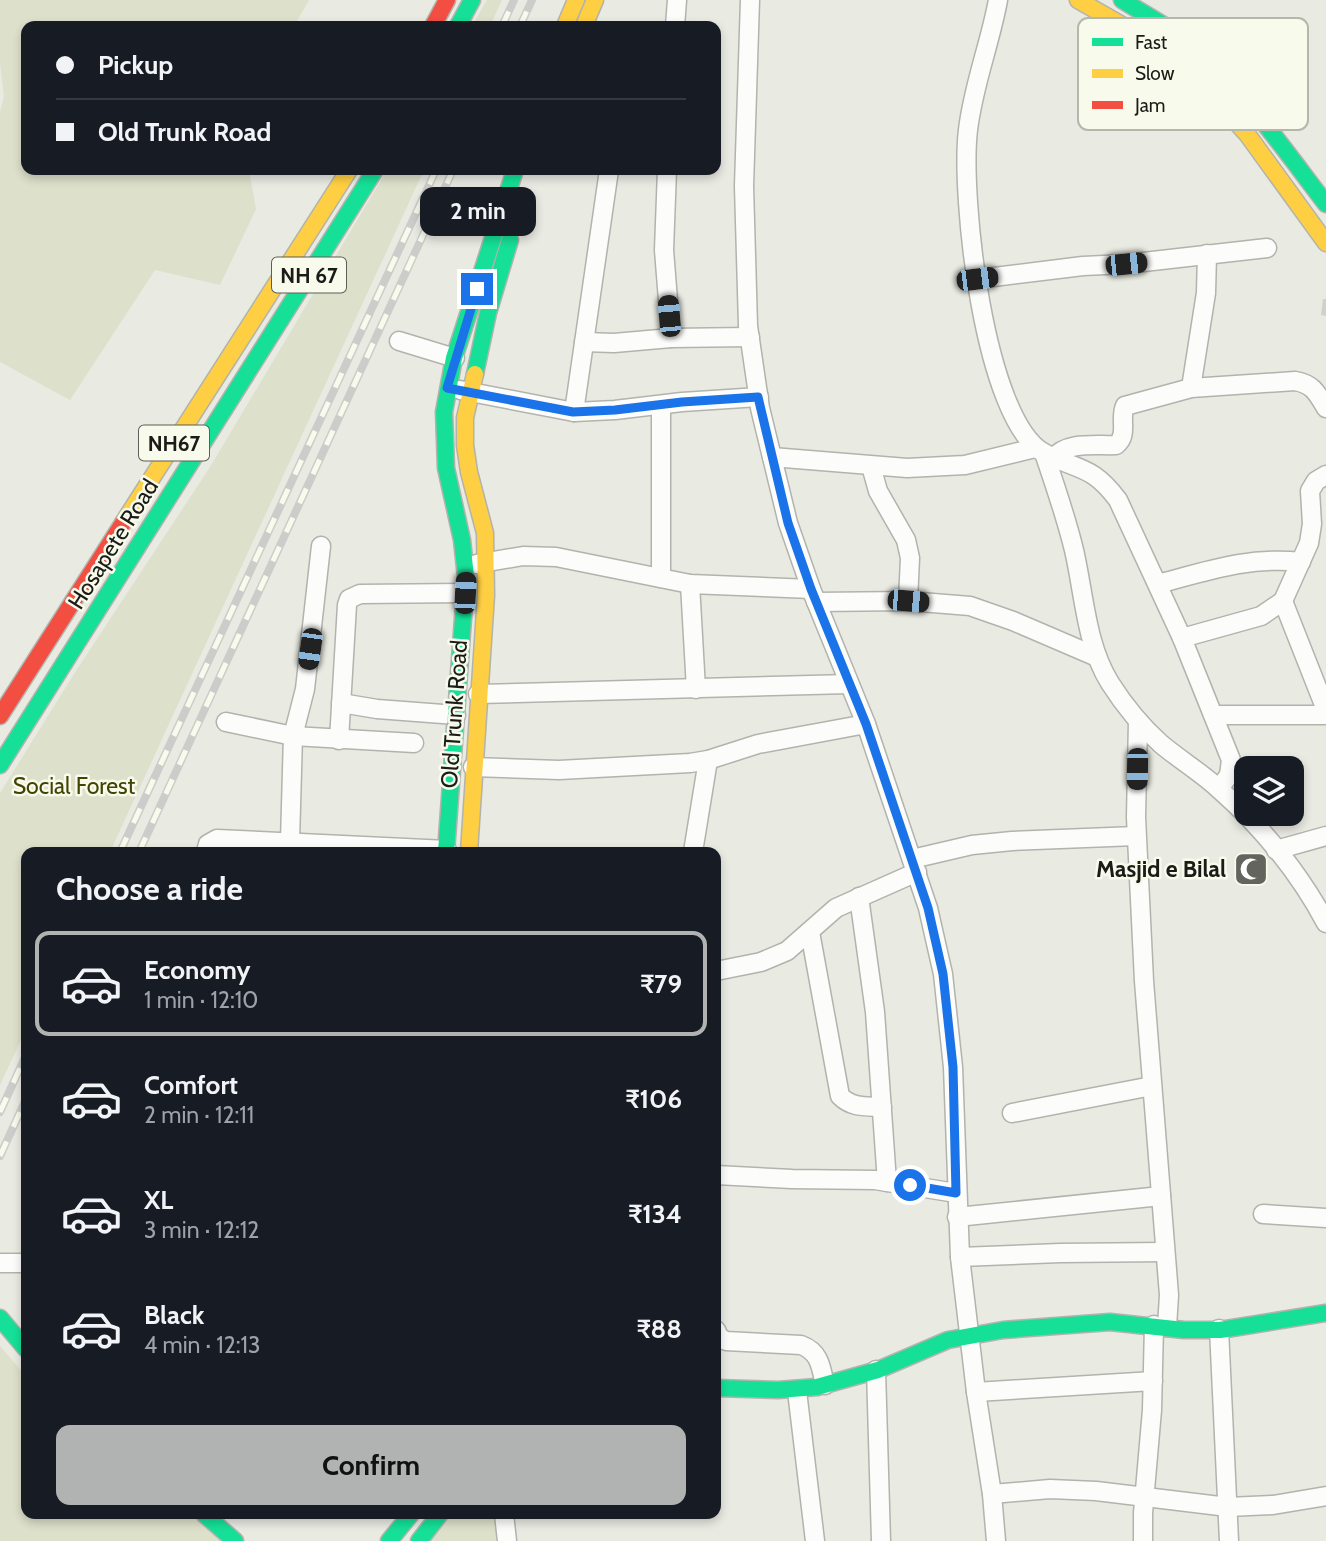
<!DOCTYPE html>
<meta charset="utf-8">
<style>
body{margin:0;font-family:Cabin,sans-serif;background:#20242c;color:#f1f3f6;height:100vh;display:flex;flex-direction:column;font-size:26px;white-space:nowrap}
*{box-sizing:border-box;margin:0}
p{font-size:23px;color:#9ea1a6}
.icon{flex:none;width:38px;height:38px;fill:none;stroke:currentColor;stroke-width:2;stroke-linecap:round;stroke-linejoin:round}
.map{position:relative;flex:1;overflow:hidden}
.drawer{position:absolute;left:21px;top:847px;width:700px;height:672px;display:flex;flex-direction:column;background:#171b24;border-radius:14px;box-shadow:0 4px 10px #0003}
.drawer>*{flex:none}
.guide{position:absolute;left:21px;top:21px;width:700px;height:154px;border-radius:14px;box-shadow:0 4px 10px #0003;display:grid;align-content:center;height:154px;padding:0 35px;background:#171b24}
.fabs{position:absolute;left:1234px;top:756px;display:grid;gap:14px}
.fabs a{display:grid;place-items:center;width:70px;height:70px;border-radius:14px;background:#171b24;box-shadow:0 4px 10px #0003;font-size:35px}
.end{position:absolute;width:32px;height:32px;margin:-16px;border:9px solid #1a73e8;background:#fff;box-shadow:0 0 0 4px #fff}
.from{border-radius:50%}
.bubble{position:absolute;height:49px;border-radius:14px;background:#171b24;box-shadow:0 4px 10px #0003;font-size:23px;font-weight:700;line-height:49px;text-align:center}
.car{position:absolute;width:21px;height:42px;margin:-21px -10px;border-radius:9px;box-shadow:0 0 5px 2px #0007;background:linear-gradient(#222 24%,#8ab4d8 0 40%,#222 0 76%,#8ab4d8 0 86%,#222 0)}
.guide b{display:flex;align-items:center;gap:24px;height:66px;font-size:26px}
.guide b+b{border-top:2px solid #363941}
.guide i{width:18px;height:18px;background:#f1f3f6}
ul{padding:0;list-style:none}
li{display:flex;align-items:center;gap:21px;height:105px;margin:0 14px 10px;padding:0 21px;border:4px solid transparent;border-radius:14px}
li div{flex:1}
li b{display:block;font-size:26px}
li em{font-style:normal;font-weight:700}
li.current{border-color:#b1b3b2}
li>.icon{width:63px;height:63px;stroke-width:1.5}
h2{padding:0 35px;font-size:32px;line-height:84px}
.primary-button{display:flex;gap:14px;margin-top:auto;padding:14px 35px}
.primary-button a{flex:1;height:80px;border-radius:14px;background:#b1b3b2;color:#111;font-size:28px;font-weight:700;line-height:80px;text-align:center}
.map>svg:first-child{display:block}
</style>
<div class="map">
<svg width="1326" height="1541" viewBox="0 0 1326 1541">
<rect width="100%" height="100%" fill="#e9eae2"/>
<g fill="#dde0ca">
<polygon points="0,0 309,0 294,26 26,26 26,170 249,170 256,209 220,285 155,270 70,400 0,362 0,112 4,96 0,63"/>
<polygon points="487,0 502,0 490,26 472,26"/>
<polygon points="387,170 424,170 110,852 26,852 26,1029 0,1085 0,793 74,674 210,467"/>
<polygon points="0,1346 26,1376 26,1514 190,1514 222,1541 0,1541"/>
<polygon points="449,1514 495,1514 497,1541 429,1541"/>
</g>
<polygon fill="#d0d1cb" points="1323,299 1326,299 1326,316 1321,315"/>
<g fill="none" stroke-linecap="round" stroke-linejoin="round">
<g stroke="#b2b3ad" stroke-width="21">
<g id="street">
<polyline points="750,0 744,186 748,326 760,408 788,523 811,589 866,724 928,908 943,974 953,1067 960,1257 976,1392 992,1494 996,1541"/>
<path d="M998,0C990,44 973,86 968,130C960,195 984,420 1044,453C1055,485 1066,517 1074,550C1084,593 1086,645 1110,683C1124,705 1142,727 1161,744C1180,760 1202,773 1220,790C1262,827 1300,874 1326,923"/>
<polyline points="675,26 677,0"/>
<polyline points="667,170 664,250 671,338"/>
<polyline points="977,279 1083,266 1126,264 1267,248"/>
<polyline points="399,341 455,358"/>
<polyline points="584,342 614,343 671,338 750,337"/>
<polyline points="1191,388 1206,293 1207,254"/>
<polyline points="460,390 574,412 615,410 682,402 759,397"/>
<polyline points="661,405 661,578"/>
<polyline points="574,412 609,170"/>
<path d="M1044,453C1079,471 1092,465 1118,500L1182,638L1231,760L1229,775L1219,789"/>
<polyline points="772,457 907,468 965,465 1035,448"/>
<path d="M1054,458C1066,441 1097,446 1116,445C1129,435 1119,419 1125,406L1191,388L1295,381C1313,384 1317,393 1326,408"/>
<polyline points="871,466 878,491 906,540 910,558 908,601"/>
<polyline points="476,564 523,556 556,557 690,584 811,589"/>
<polyline points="690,584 696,689"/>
<path d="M1158,584C1207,571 1250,556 1301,562"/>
<polyline points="1283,601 1326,710"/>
<polyline points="816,602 908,601 970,606 1013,621 1097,657"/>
<polyline points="1182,638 1261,616 1283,601 1309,543 1312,524 1310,491 1316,481 1326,475"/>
<polyline points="478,694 849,684"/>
<polyline points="341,703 377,709 456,715"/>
<polyline points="1213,715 1326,715"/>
<polyline points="1138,721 1136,817 1144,981 1169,1295 1167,1327"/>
<polyline points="226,722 293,736 414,743"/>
<polyline points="339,740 347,605 349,599 360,594 465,593"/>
<polyline points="473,767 559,770 690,763 708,760 758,744 866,724"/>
<polyline points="290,841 293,736 305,689 321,546"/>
<polyline points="1276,850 1326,836"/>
<polyline points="206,852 208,844 217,839 447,850"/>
<polyline points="693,852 708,760"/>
<polyline points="912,859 972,845 1012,841 1136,836"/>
<polyline points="859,897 875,1012 887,1182"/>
<path d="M810,932L840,1096C852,1108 865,1106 882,1107"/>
<polyline points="716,971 761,962 787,951 836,908 917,872"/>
<polyline points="1012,1113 1152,1086"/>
<polyline points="716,1175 792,1179 875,1180 956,1193"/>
<polyline points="1263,1214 1326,1218"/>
<polyline points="957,1217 1161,1196"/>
<polyline points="960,1257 1060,1253 1165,1252"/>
<polyline points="0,1263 26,1263"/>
<polyline points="1219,1329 1229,1541"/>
<path d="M716,1330L719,1337L726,1341L801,1345C820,1352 821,1367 825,1385"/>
<polyline points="876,1370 881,1541"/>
<polyline points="797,1391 815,1541"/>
<polyline points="976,1392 1153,1381"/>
<polyline points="992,1494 1050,1489 1096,1491 1228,1507 1273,1505 1326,1496"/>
<polyline points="504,1514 507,1541"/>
<polyline points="1143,1541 1143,1513 1152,1410 1154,1325"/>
</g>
</g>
<g stroke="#b2b3ad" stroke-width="19">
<g id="fast">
<path d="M1122,0C1149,17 1179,32 1202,54C1249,99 1287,153 1326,204"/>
<polyline points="458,26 472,0"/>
<polyline points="475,374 488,313 510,240"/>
<polyline points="0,765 375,170"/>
<polyline points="446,852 466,577 462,540 446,468 444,412 454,358 515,170"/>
<polyline points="0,1318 26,1349"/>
<polyline points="716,1388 778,1390 817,1387 878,1370 948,1340 1003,1330 1110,1322 1184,1330 1220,1330 1326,1313"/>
<polyline points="204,1514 235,1541"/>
<polyline points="389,1541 411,1514"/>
<polyline points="419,1541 440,1514"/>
</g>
</g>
<g stroke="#b2b3ad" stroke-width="19">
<g id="slow">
<polyline points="1078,0 1141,36 1190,72 1247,134 1326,243"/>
<polyline points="565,26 576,0"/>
<polyline points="584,26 595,0"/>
<polyline points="123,523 349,170"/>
<polyline points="469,852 486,595 485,533 469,472 465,445 465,418 475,374"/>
</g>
</g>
<g stroke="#b2b3ad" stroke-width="19">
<g id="jam">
<polyline points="433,26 447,0"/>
<polyline points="0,716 123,523"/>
</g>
</g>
<use href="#street" stroke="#fcfcfb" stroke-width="18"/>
<use href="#fast" stroke="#16e098" stroke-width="16"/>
<use href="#slow" stroke="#ffcf43" stroke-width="16"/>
<use href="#jam" stroke="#f24e42" stroke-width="16"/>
<g stroke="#cccdca" stroke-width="8">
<g id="rail">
<polyline points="502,26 514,0"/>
<polyline points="520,26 532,0"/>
<polyline points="120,852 436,170"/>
<polyline points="139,852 453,170"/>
<polyline points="0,1112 26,1055"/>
<polyline points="0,1156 26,1099"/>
</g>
</g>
<use href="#rail" stroke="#f8faec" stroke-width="5" stroke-dasharray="16" stroke-linecap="butt"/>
</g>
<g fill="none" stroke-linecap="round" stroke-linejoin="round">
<polyline stroke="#1a73e8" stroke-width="9" points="477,289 447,388 573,412 615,410 682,402 758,397 788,523 811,589 866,724 928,908 943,974 953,1067 956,1193 910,1185"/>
</g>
<defs>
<g id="mosque-square" transform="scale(1.75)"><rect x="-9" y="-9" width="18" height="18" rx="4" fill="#63645e" stroke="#f8faec"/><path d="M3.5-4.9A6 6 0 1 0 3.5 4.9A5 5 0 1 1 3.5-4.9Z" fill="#fff"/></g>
</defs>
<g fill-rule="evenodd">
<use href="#mosque-square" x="1251" y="869"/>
</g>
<g text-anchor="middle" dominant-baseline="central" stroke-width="5" stroke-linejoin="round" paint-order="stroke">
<g fill="#f8faec" stroke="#5d5f57" stroke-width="2">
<rect x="272" y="257.5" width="74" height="35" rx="5"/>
<rect x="139" y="425.5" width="70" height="35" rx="5"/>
</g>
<g font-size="21" font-weight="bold" fill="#1b1c17">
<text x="309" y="275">NH 67</text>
<text x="174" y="443">NH67</text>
</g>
<g font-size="23" fill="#1b1c17" stroke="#f8faec">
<text transform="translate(113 544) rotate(-58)">Hosapete Road</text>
<text transform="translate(454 714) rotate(-86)">Old Trunk Road</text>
</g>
<g font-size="23" fill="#414402" stroke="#f8faec">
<text x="74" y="786">Social Forest</text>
</g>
<g font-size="23" font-weight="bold" fill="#1b1c17" stroke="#f8faec" text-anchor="end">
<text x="1226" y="869">Masjid e Bilal</text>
</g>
</g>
<rect x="1078" y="18" width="230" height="112" rx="10" fill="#f8faec" stroke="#b6b7ac" stroke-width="2"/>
<rect x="1092" y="38" width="31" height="8" fill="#16e098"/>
<rect x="1092" y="69" width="31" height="9" fill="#ffcf43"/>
<rect x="1092" y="101" width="31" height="8" fill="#f24e42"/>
<g font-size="19" fill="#1b1c17">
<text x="1135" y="49">Fast</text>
<text x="1135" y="80">Slow</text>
<text x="1135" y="112">Jam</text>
</g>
</svg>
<div class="fabs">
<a><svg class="icon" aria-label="layers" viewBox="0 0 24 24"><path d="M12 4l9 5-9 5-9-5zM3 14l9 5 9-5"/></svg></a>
</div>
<i class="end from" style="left:910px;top:1185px"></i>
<i class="end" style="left:477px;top:289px"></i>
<div class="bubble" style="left:420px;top:187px;width:116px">2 min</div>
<i class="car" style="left:1126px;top:264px;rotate:84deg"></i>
<i class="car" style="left:977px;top:279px;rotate:83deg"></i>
<i class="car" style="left:669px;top:316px;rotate:355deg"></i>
<i class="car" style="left:465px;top:593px;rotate:3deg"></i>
<i class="car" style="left:908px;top:601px;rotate:95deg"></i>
<i class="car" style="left:310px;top:649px;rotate:188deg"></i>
<i class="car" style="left:1137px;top:769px;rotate:181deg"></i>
<div class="guide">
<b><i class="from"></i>Pickup</b>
<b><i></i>Old Trunk Road</b>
</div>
<section class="drawer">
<h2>Choose a ride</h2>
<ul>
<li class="current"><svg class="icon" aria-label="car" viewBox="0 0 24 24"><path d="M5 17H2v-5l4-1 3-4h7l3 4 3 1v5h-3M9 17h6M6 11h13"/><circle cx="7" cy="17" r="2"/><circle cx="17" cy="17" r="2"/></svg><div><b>Economy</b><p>1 min · 12:10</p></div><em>₹79</em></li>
<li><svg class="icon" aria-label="car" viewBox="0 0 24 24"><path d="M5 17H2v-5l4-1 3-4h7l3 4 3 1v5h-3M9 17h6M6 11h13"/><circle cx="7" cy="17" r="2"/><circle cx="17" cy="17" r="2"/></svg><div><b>Comfort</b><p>2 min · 12:11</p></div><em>₹106</em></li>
<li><svg class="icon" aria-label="car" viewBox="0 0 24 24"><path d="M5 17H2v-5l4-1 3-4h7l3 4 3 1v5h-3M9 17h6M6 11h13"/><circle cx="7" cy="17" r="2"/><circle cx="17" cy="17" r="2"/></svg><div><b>XL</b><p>3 min · 12:12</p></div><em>₹134</em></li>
<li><svg class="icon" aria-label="car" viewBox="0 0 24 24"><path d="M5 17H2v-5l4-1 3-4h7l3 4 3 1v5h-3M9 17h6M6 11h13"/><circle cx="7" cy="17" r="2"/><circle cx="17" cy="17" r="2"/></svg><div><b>Black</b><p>4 min · 12:13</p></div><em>₹88</em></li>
</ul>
<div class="primary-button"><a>Confirm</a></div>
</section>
</div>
